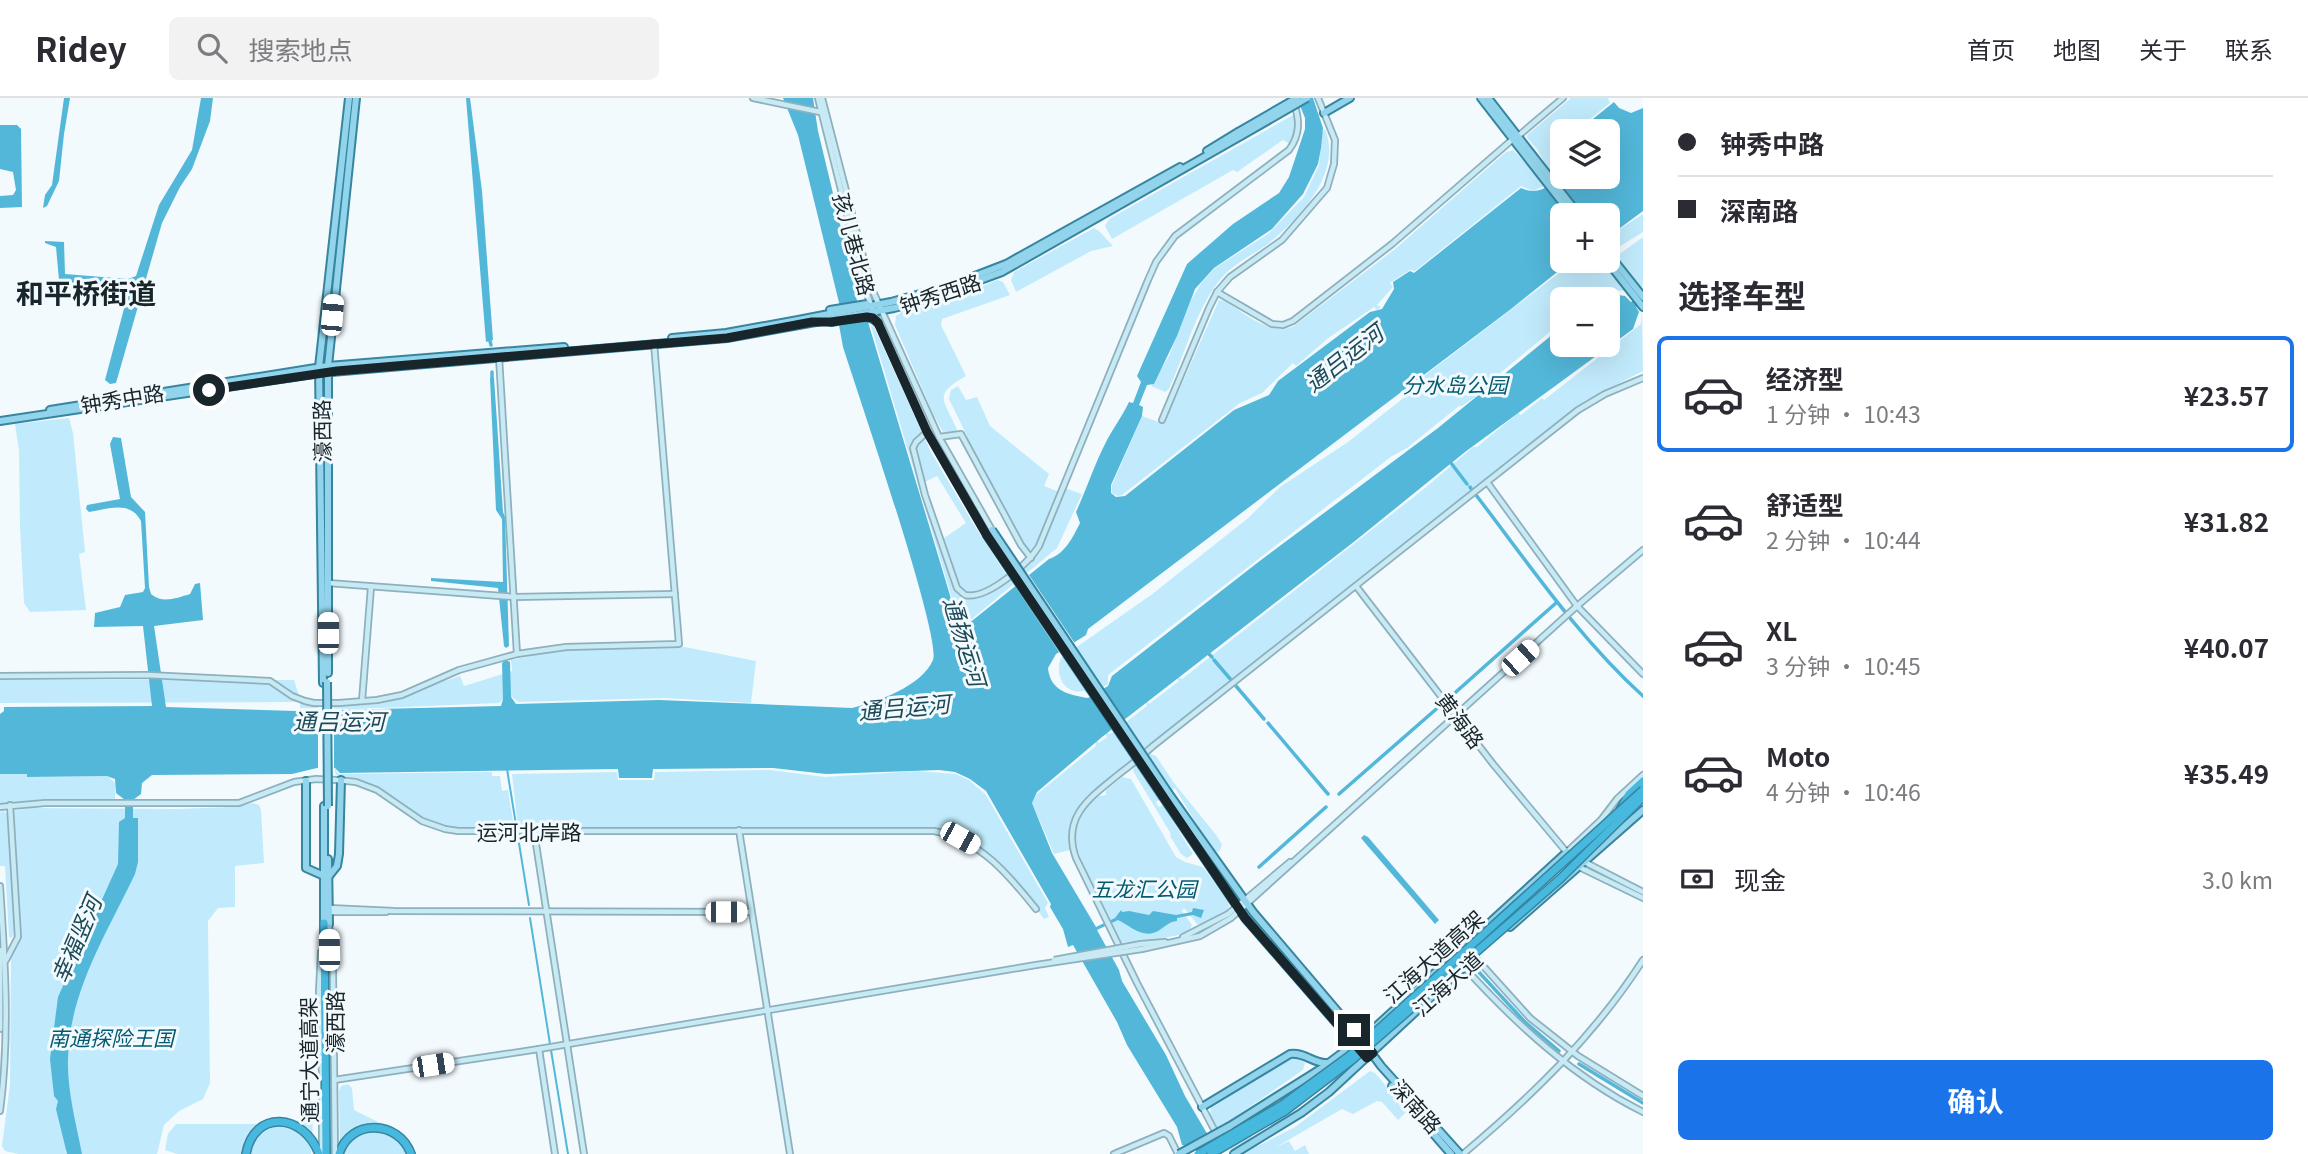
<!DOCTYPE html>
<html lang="zh">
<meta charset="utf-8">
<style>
body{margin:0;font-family:Georgia,"Noto Sans SC",serif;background:#f2f2f3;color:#2b2b33;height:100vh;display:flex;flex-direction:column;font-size:26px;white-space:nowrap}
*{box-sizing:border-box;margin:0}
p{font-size:23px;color:#7c7c81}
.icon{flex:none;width:38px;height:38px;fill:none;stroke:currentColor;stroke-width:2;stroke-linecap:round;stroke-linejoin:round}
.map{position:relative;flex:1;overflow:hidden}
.panel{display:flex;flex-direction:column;background:#fff;width:665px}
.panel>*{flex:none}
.hud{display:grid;align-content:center;height:154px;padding:0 35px;background:#fff}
.buttons{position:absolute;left:1550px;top:21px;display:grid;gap:14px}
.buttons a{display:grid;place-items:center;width:70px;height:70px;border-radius:10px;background:#fff;box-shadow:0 7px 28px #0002;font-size:35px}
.end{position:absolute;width:32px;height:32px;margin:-16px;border:9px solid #18252b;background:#fff;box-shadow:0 0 0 4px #fff}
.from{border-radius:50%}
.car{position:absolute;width:21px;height:42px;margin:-21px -10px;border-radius:9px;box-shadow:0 0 5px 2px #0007;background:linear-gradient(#fff 24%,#345 0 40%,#fff 0 76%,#345 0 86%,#fff 0)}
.hud b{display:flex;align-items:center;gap:24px;height:66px;font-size:26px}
.hud b+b{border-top:2px solid #e1e1e2}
.hud i{width:18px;height:18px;background:#2b2b33}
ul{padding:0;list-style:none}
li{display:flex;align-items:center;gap:21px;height:116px;margin:0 14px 10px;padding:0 21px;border:4px solid transparent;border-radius:10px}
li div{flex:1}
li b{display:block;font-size:26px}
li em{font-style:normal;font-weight:700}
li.active{border-color:#1a73e8}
li>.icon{width:63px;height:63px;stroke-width:1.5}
h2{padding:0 35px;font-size:32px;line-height:84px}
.pay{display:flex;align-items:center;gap:18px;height:77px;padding:0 35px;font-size:26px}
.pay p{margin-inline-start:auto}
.cta{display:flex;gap:14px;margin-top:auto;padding:14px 35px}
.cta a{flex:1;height:80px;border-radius:10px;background:#1a73e8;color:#fff;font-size:28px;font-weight:700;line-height:80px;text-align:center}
header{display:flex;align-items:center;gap:42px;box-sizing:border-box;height:98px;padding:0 35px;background:#fff;border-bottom:2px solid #e1e1e2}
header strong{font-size:33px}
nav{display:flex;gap:38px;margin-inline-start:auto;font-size:24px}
.search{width:490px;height:63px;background:#f2f2f3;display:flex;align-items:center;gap:18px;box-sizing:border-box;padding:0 24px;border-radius:10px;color:#7c7c81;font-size:26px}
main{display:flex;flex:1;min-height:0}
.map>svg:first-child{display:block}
</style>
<header>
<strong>Ridey</strong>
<div class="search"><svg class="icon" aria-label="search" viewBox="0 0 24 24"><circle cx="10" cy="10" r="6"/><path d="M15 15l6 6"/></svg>搜索地点</div>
<nav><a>首页</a><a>地图</a><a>关于</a><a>联系</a></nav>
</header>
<main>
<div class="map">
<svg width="1643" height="1056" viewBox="0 0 1643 1056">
<rect width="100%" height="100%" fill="#f3fafd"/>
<g fill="#c1ebfc" fill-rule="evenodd">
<polygon points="1571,0 1608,0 1610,5 1575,33 1563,33 1560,51 1563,68 1555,83 1537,51 1527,40 1527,37"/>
<polygon points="1295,16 1296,31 1290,46 1283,42 1237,74 1233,72 1112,141 1105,128 1109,121"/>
<path d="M1325,31C1342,73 1304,115 1274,141C1256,156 1234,164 1219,183C1195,214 1185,256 1169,291L1165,294L1151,288L1169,258L1191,202L1202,184L1215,170L1268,136L1304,99L1319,67L1322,34Z"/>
<path d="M1513,52L1546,87L1533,93L1521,88L1415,173L1410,172L1390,185L1393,189L1377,207L1381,209L1377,212L1374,209L1327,241L1296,268L1293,265L1262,295L1240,305L1122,397L1118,398L1112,395V387L1142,318L1164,326L1219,202L1225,203C1246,216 1269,238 1294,228L1395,151L1506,54Z"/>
<polygon points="1643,116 1643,134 1614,152 1608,151 1608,126 1620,131"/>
<polygon points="1094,130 1099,133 1113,148 1091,153 1016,194 1011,182 1014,174"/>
<polygon points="1643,139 1643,188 1640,190 1617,160 1621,155"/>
<path d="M1575,163H1601L1627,193L1602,192L1590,201H1563V223L1475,296V299L1462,308H1459L1407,350L1392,358L1108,577V586L1090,598L1084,593C1064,597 1054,576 1061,560L1151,497L1247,421L1280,389L1348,344L1426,282L1424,278Z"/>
<path d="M997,182L1003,184L1010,197L942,221L941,227L966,278C933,297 943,300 957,331L955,334H943L933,316L895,227L896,218L903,213L959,198Z"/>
<path d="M1642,213L1643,273L1585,303L1087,698C1072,714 1067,730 1070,752L1054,756L1032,705L1036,697L1096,648L1095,641L1099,645L1107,639L1104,634L1110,636L1147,608L1145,601L1149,606L1179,583L1175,577L1182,581L1425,390L1473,349H1477L1518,315L1521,317L1542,300L1544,302L1636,230L1641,226Z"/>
<path d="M871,228L874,229L931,354L971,422L1009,481L1030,465L1039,452H1029L1022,447L966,340L967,338L949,301L951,292L958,288L966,302L977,299L990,328L1049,376L1044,388L1062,395L1065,390L1082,396L1057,450L967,525L961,522L956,514ZM937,378L966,425L944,440L923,385Z"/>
<polygon points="69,320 73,335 85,454 79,456 86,512 30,514 24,505 20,429 19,353 15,326"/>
<polygon points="573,549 685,549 756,563 751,605 664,600 519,604 512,599 504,600 499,605 356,611 300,610 300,604 0,605 0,582 294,582 301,604 310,607 371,606 460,578 464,588 512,573 511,562"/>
<polygon points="1149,655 1156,658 1174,685 1217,738 1222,747 1219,754 1213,753 1175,690 1156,704 1159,709 1163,707 1193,756 1187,760 1181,756 1170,738 1171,736 1133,673 1134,668"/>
<polygon points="334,670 339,676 492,674 492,678 500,678 502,693 508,692 514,729 511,731 444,729 422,721 379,691 336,677"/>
<path d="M770,672L825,679L917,673L956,676L969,682L986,697L1048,805L1045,810L1049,819L1044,821C1013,777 977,734 919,730H526L518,729L512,676L617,674L618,682H654L655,674Z"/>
<polygon points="0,676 27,676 28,679 108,678 115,685 115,701 0,706"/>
<path d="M1122,679L1131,681L1176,759L1185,764L1203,769L1228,803L1229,809L1226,813L1201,827L1197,826L1184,810L1182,813L1192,827L1188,835L1155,842L1121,845C1113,826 1104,808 1095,790C1077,755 1062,728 1098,698L1106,697V692Z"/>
<polygon points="253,705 259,707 261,712 264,765 235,768 235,809 218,810 208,823 210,985 203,1001 179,1013 164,1027 157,1056 82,1056 81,1053 65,1052 67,1056 18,1056 5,1053 2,1048 10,986 11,858 19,842 12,713 31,710 177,711 231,709"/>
<polygon points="4,713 8,717 15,836 11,840 9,839 5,768 0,768 0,714"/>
<polygon points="1296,959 1305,965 1303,972 1238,1017 1258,1048 1295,1029 1370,973 1375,975 1407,1013 1398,1022 1382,1004 1377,1003 1353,1016 1342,1011 1276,1049 1289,1043 1295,1053 1305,1047 1309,1056 1233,1056 1210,1016 1211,1009 1289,961"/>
<polygon points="348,986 352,990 354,1012 392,1031 414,1056 340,1056 339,993 341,988"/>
<polygon points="313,1022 311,1056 177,1056 165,1052 168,1036 176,1026 259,1026 266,1024"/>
</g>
<g fill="#53b7d9">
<polygon points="64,0 70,0 64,36 59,83 47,108 43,110 45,97 52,87"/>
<polygon points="201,0 213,0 210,23 192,71 180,89 162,125 116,285 110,286 105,282 129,192 125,189 62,186 59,182 56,149 45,145 45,143 64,144 65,176 128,181 136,178 159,107 192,52"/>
<polygon points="466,0 470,0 482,93 493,242 486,244"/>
<path d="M783,0H813L818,33L837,112L836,113L848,152L849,165L861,222L868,224L955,514L964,526H968L1049,461C1065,456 1073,439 1080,425L1076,414C1087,390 1095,365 1107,342C1114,329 1123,317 1129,304L1133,305L1141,284L1137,278L1187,166L1233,126L1279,95L1289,79L1305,31V20L1297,0H1313L1323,30L1321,50L1318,66L1303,96L1272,131L1214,170L1195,191L1177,238L1154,286L1147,287L1139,307L1143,309L1142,318L1111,387V395L1116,399L1125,398L1234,312L1269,297L1278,283L1370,214L1382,211L1394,191L1393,184L1410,173L1414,175L1521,90C1539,99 1555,86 1563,71V79H1608V33H1578L1614,4L1619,10L1631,15L1643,10V113L1620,130L1608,125V117H1563V163H1571L1511,211L1088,531L1086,537L1056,556L1048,570C1050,593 1069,597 1088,600L1108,588L1112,578L1261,462L1438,330L1563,228V247H1608V201H1596L1603,195L1625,198L1631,204L1643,196V203L1636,209L1639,214L1633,231L1465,354L1355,443L1102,639L1037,694L1032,705L1052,755L1096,829L1115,820L1121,812L1122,814L1129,813L1149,817L1153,813L1176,817L1192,814L1193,810L1204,812L1201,820L1193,817L1177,820V823C1169,824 1167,827 1161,831C1145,843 1132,829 1118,822L1097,832L1119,872L1122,883L1166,957L1185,998L1219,1056L1182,1047L1177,1029L1127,947L1117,924L1073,847L1068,849L1063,831L1050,809L1051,806L986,693L970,681L955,674L939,672L826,676L773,670L653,671L652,680H619L618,671L340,675L335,670H317L292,676L152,677L142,685L141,696L133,702V720H138V764L135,776C107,835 69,894 68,961C67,992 76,1025 82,1056H67L56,1011L58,1003L54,998L50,961L58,899L118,766L119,724L125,720V702L116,695L115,681L107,678L27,679V676H0V616L4,613V609L152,608L143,528L94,529L95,515L120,509L125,497L143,494L145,490L141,423C130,402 108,411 89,414L86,411L87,407L120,401L110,346L113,339L121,340L131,399L145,414L149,489L151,496C162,506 177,500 190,496L195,486L200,485L203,522L154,528L166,609L296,613L501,608L503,601L502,565L506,562L510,564L511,599L516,606L659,602L852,610C877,604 922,588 933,562C942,540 856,290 843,249L839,227L844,225L798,37Z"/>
<polygon points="0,27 17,27 21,31 22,109 0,110 0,98 13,97 16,92 13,74 0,71"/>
<polygon points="490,280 494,280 503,414 505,419 509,548 506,550 504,548 498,490 431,483 431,480 503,484 502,421 496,412"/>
<polygon points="1364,737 1368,739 1439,822 1435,826 1366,746 1361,740"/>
</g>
<g fill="#f3fafd">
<polygon points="1027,474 1076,547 1061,557 1013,485"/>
<polygon points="334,608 334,673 318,673 318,609"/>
</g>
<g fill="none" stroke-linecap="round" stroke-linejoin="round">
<g stroke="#53b7d9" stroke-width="2">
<polyline points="507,671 529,807"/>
<polyline points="530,820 550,946"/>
<polyline points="551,952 568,1056"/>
</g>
<g stroke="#53b7d9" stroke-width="3.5">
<polyline points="490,243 491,247"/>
<polyline points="492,274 492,280"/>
<polyline points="1451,365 1467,386"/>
<polyline points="1470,389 1472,392"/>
<path d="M1476,397C1529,466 1578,539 1643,598"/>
<polyline points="1209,556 1212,559"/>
<polyline points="1214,562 1232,583"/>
<polyline points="1236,588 1264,621"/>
<polyline points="1448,601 1556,505"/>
<polyline points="1268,625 1328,696"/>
<polyline points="1339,696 1442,606"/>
<polyline points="1259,769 1326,709"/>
<polyline points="1476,871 1525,924 1559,953"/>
<polyline points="1579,966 1643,1005"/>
</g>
<g stroke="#8eb0bd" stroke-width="8">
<g id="secondary">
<polyline points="753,0 825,15"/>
<polyline points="818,0 867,196 873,213 927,334 986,436"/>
<polyline points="822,0 871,189 939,339 992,432"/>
<polyline points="1517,39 1563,0"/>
<polyline points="1217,194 1272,226 1283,227 1293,223 1392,146 1513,41"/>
<polyline points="499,259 517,556"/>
<polyline points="1162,322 1209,210 1217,194 1230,179 1282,142 1327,90 1334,66 1335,42 1318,0"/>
<path d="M927,334L916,344L913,350L925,397L957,490L965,497C987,502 1028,466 1039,448L1148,182L1156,164L1175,138L1289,52C1300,37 1300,23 1294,5"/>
<polyline points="939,339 961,336 1021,447 1031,460"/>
<polyline points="1487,384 1577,508 1643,576"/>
<polyline points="328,485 515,499 675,496"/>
<polyline points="1356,488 1493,666 1579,769 1643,800"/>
<polyline points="0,578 147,577 270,583 292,598 305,603 314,605 339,605 377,602 402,597 459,572 517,556 566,549 679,546 654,245"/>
<polyline points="362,603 371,489"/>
<path d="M0,709L45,705H239L294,684L316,681L337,682L356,684L377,692L422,723L445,731L458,733H934C980,742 1008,776 1036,811"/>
<polyline points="739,732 790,1056"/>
<polyline points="534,733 584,1056"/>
<polyline points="1567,754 1601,722 1617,701 1643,677"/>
<polyline points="1571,757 1643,794"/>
<path d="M0,788C5,863 10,938 0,1013"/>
<polyline points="329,810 394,813 751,814"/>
<polyline points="328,814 386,814"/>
<polyline points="329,826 333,873 335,1056"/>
<polyline points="1183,839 1228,816 1290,764"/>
<polyline points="1141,846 1165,844"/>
<polyline points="1142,851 1200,838 1231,820 1577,508 1643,452"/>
<polyline points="0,852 0,931"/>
<polyline points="321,854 319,893 322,978"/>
<polyline points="1475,859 1530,920 1578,958 1643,998"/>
<polyline points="6,862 18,839 10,707"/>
<path d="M1464,869C1517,927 1573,979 1643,1014"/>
<polyline points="539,951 555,1056"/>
<polyline points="334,982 539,951 1036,867"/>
<path d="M1217,1037L1137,885L1076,760C1061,718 1091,699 1119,676C1131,667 1142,658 1153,648L1578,312L1605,296L1643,280"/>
<polyline points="322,1056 322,994"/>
<polyline points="1114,1056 1164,1035 1169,1038 1178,1056"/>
<path d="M1463,1056C1531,999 1595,937 1643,862"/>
</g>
</g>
<g stroke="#37859f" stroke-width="10">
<g id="primary">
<polyline points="1481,0 1572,117"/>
<polyline points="1488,0 1579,117"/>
<polyline points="1324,15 1350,0"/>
<polyline points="1207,53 1238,34"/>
<polyline points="1608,155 1643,199"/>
<polyline points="1607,163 1643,209"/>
<polyline points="830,212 867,206"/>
<path d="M831,224C846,222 868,213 878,225"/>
<polyline points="672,240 726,235 798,222 891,204 949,188 1006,166 1180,69"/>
<polyline points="50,312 328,268 564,249"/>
<polyline points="0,323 320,275 727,240 894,210 923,203 1002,174 1241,38"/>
<polyline points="328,575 328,268 356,0"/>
<polyline points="323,585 319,269 349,0"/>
<polyline points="306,683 306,770 324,778"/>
<polyline points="1169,696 1253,814 1361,941 1381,968 1460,1056"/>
<polyline points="1163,699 1245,820 1359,951"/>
<polyline points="328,761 329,826"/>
<polyline points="329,778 337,768 339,756 341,682"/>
<polyline points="324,825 324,708"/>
<polyline points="1510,829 1643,712"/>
<polyline points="1392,988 1451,1056"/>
<path d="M1202,1009L1290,956C1305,954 1314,966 1327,965"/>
<polyline points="1230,1028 1322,970 1369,935 1567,754"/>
<polyline points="1234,1056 1301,1015 1329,994 1465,868"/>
</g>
</g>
<g stroke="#37859f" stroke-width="10">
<g id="highway">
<polyline points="1620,712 1629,696 1643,683"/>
<polyline points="324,825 326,1056"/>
<path d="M246,1056C254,1011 304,1015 319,1056"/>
<path d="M339,1056C350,1020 399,1022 411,1056"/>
</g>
</g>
<use href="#secondary" stroke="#c8eaf5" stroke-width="4.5"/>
<use href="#primary" stroke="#91d4eb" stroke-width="6"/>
<use href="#highway" stroke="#47b8de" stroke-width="7"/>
<g stroke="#8eb0bd" stroke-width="8" stroke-linecap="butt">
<g id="secondary-bridge">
<polyline points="1054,862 1141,846"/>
<polyline points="1036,867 1142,851"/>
</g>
</g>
<g stroke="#37859f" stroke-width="10" stroke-linecap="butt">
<g id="primary-bridge">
<polyline points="1238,34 1297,0"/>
<polyline points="1241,38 1307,0"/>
<polyline points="992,432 1169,696"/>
<polyline points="986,436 1163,699"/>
<polyline points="327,584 328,708"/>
<polyline points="1179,1056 1230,1028"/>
</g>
</g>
<g stroke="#37859f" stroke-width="10" stroke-linecap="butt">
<g id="highway-bridge">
<polyline points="1198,1056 1282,1007 1349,958 1643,692"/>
<polyline points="1211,1056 1285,1013 1352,962 1560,781 1643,699"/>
</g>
</g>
<use href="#secondary-bridge" stroke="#c8eaf5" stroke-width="4.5"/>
<use href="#primary-bridge" stroke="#91d4eb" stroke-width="6"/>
<use href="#highway-bridge" stroke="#47b8de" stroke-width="7"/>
</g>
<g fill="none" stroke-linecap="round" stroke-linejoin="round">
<polyline stroke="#18252b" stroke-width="9" points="209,292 337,273 727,240 812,224 831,224 867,219 873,220 878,225 927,334 986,436 1245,820 1367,960 1373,955 1354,932"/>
</g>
<g text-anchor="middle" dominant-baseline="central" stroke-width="6" stroke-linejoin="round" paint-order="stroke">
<g font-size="21" fill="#18252b" stroke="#f3fafd">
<text transform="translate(855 146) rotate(75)">孩儿巷北路</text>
<text transform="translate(940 195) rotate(-18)">钟秀西路</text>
<text transform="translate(122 300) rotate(-9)">钟秀中路</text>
<text transform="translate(321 333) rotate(-91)">濠西路</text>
<text transform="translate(1461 622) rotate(53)">黄海路</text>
<text x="529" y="733">运河北岸路</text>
<text transform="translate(1433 858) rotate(-42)">江海大道高架</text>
<text transform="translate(1447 885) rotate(-42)">江海大道</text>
<text transform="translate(334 924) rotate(-90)">濠西路</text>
<text transform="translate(308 962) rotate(-91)">通宁大道高架</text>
<text transform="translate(1417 1008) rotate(48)">深南路</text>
</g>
<g font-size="21" font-style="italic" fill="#025a71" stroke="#f3fafd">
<text x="1455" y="286">分水岛公园</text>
<text x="1144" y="790">五龙汇公园</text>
<text x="111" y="939">南通探险王国</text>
</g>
<g font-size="23" font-style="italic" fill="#1e4958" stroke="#f3fafd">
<text transform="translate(1343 259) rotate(-38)">通吕运河</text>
<text transform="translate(966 543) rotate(73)">通扬运河</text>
<text transform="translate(904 608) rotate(-5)">通吕运河</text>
<text x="339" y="622">通吕运河</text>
<text transform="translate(75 841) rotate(-67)">幸福竖河</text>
</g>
<g font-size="28" font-weight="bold" fill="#18252b" stroke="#f3fafd">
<text x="86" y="194">和平桥街道</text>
</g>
</g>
</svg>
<div class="buttons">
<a><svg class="icon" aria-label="layers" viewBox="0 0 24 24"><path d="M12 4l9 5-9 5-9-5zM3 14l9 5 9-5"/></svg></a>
<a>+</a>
<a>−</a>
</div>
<i class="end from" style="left:209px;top:292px"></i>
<i class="end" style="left:1354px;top:932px"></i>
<i class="car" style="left:332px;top:217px;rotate:5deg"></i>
<i class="car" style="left:328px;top:535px;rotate:0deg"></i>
<i class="car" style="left:1520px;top:560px;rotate:48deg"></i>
<i class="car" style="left:960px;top:740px;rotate:119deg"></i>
<i class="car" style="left:726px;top:814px;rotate:90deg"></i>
<i class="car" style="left:329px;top:852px;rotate:359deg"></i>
<i class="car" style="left:433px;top:967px;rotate:81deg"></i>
</div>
<section class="panel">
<div class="hud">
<b><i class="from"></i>钟秀中路</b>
<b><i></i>深南路</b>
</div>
<h2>选择车型</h2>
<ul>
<li class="active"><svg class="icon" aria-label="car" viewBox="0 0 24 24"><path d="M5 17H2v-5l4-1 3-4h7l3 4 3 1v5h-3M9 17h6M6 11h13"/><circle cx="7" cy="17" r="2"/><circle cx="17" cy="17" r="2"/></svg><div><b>经济型</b><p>1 分钟 · 10:43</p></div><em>¥23.57</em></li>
<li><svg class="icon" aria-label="car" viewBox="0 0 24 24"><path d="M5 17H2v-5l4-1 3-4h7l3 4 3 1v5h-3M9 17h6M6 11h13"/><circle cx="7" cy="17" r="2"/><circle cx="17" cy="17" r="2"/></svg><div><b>舒适型</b><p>2 分钟 · 10:44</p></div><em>¥31.82</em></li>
<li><svg class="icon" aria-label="car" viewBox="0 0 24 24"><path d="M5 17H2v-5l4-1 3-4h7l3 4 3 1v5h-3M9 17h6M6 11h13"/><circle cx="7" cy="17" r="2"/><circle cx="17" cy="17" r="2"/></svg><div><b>XL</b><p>3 分钟 · 10:45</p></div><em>¥40.07</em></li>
<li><svg class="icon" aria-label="car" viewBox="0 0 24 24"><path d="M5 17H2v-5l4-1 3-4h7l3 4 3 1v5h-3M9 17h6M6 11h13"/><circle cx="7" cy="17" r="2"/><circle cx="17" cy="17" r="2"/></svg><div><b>Moto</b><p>4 分钟 · 10:46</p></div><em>¥35.49</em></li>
</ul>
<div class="pay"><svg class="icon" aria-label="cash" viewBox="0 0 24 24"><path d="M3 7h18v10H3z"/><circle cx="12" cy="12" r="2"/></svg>现金<p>3.0 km</p></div>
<div class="cta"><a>确认</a></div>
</section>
</main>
